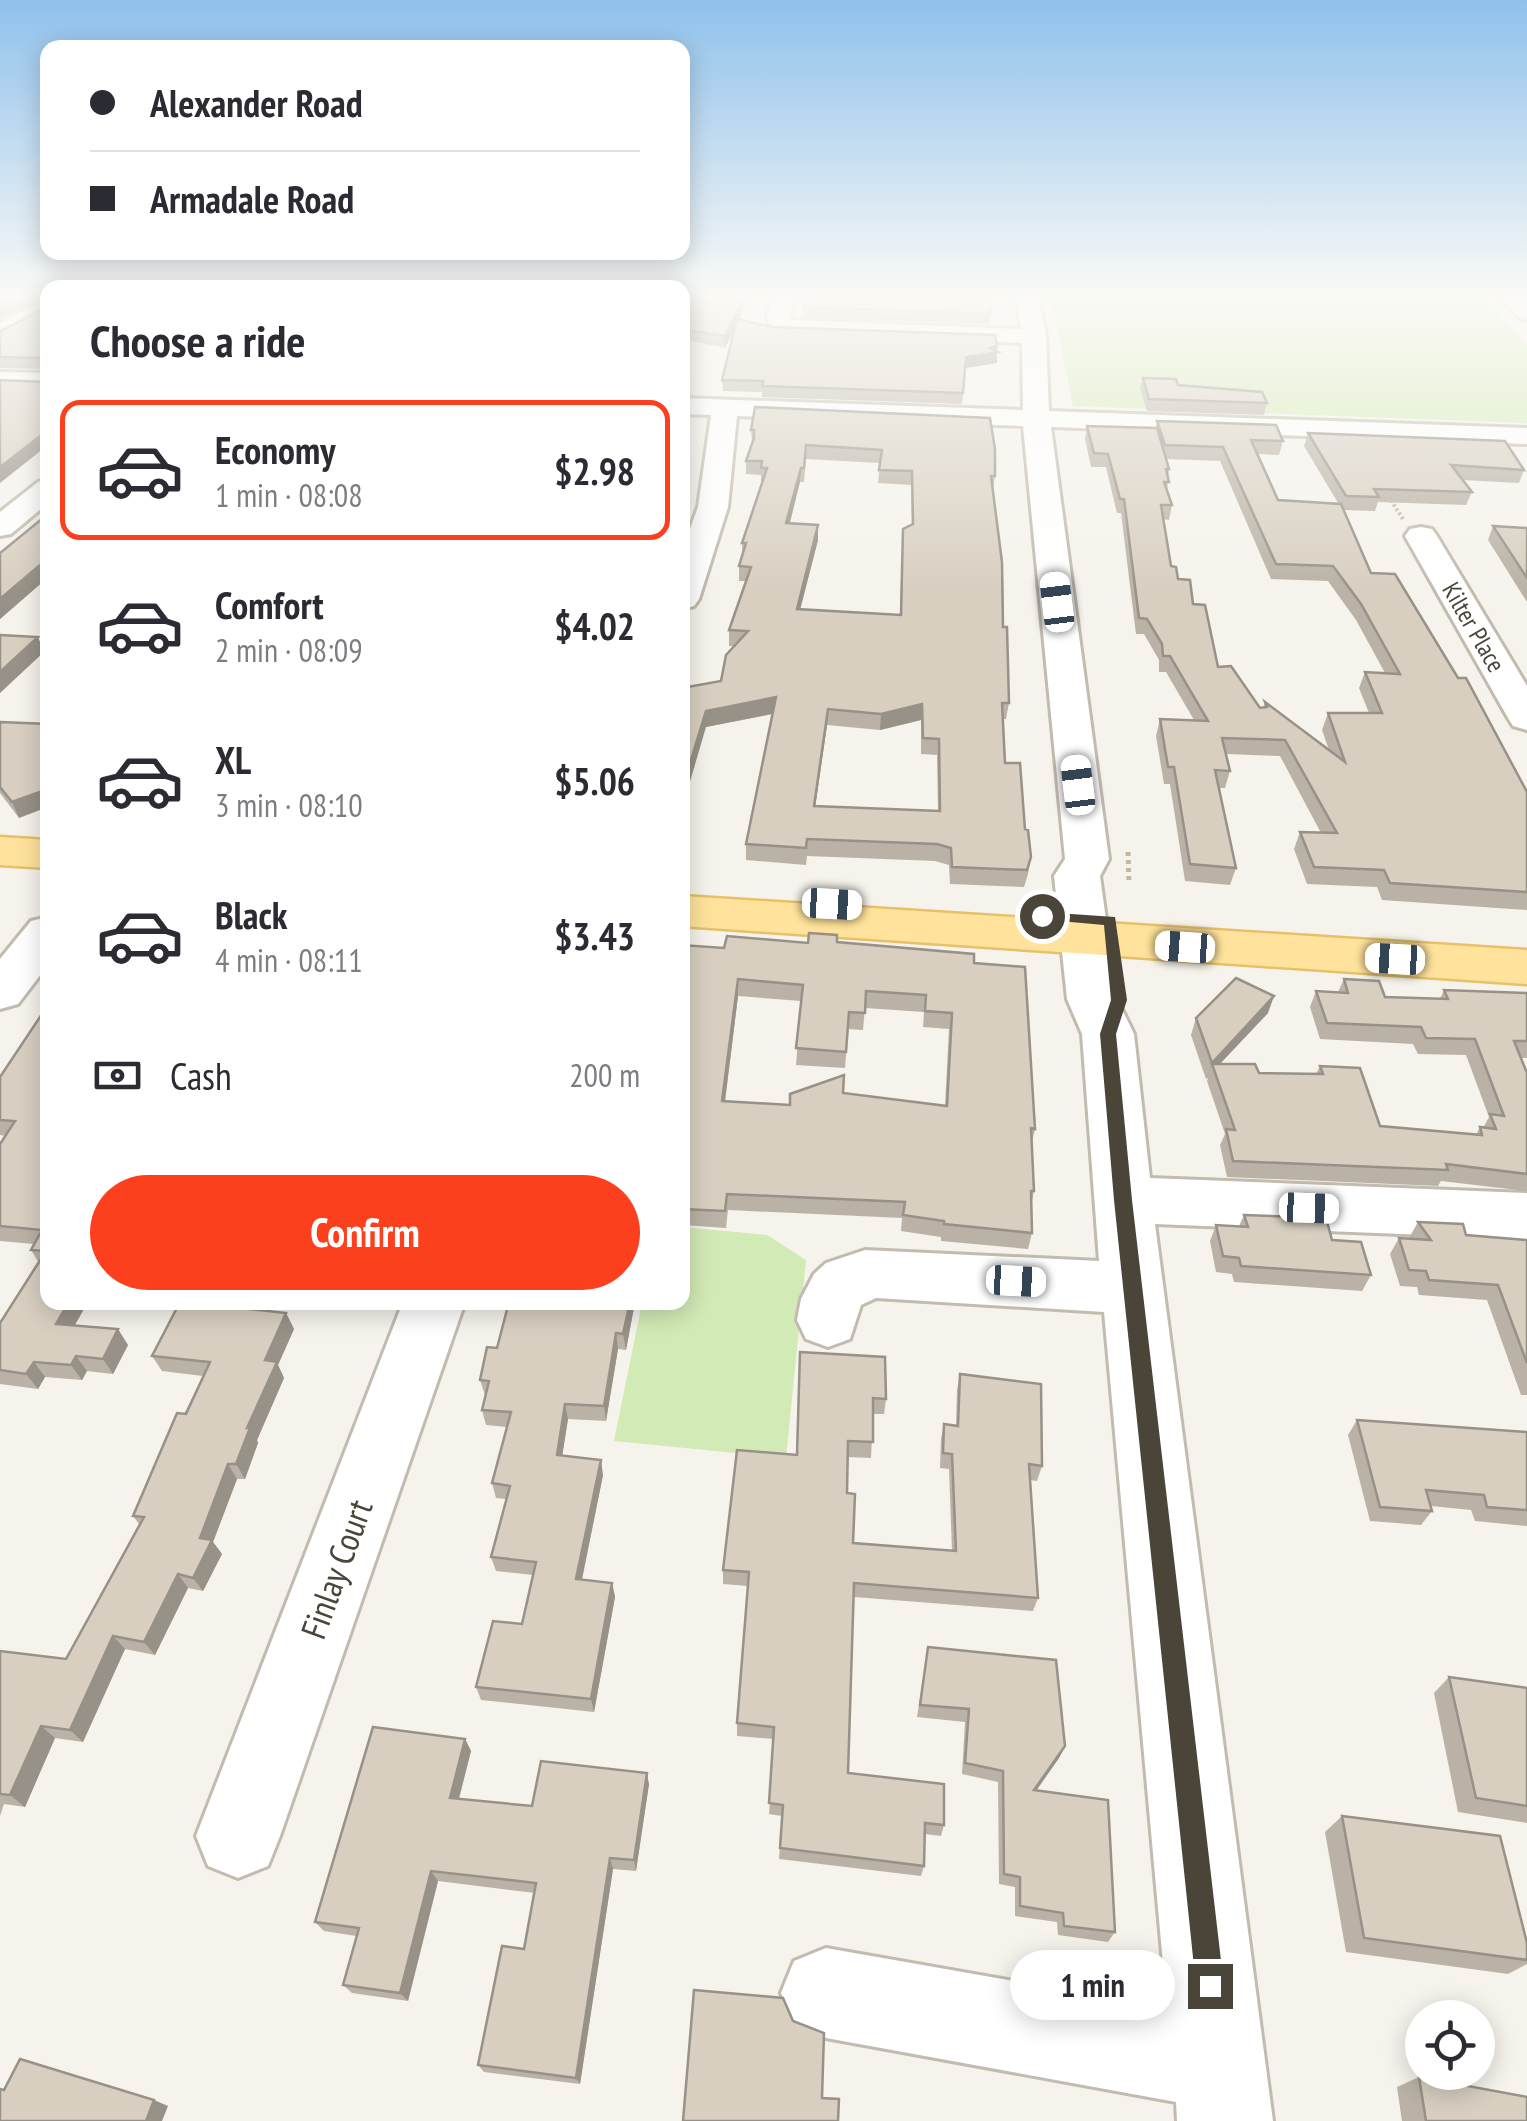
<!DOCTYPE html>
<meta charset="utf-8">
<style>
body{margin:0;font-family:"PT Sans Narrow",sans-serif;background:#f2f2f3;color:#2b2b33;height:100vh;display:flex;flex-direction:column;font-size:38px;white-space:nowrap}
*{box-sizing:border-box;margin:0}
p{font-size:32px;color:#7c7c81}
.icon{flex:none;width:55px;height:55px;fill:none;stroke:currentColor;stroke-width:2;stroke-linecap:round;stroke-linejoin:round}
.map{position:relative;flex:1;overflow:hidden}
.details{position:absolute;left:40px;top:280px;width:650px;height:1030px;display:flex;flex-direction:column;background:#fff;border-radius:20px;box-shadow:0 5px 25px #0003}
.details>*{flex:none}
.guide{position:absolute;left:40px;top:40px;width:650px;height:220px;border-radius:20px;box-shadow:0 5px 25px #0003;display:grid;align-content:center;height:220px;padding:0 50px;background:#fff}
.fabs{position:absolute;left:1405px;top:2000px;display:grid;gap:20px}
.fabs a{display:grid;place-items:center;width:90px;height:90px;border-radius:50%;background:#fff;box-shadow:0 5px 25px #0003;font-size:50px}
.end{position:absolute;width:45px;height:45px;margin:-22px;border:12px solid #4b4439;background:#fff;box-shadow:0 0 0 5px #fff}
.from{border-radius:50%}
.bubble{position:absolute;height:70px;border-radius:35px;background:#fff;box-shadow:0 5px 25px #0003;font-size:32px;font-weight:700;line-height:70px;text-align:center}
.car{position:absolute;width:30px;height:60px;margin:-30px -15px;border-radius:12px;box-shadow:0 0 8px 2px #0007;background:linear-gradient(#fff 24%,#345 0 40%,#fff 0 76%,#345 0 86%,#fff 0)}
.guide b{display:flex;align-items:center;gap:35px;height:95px;font-size:38px}
.guide b+b{border-top:2px solid #e1e1e2}
.guide i{width:25px;height:25px;background:#2b2b33}
ul{padding:0;list-style:none}
li{display:flex;align-items:center;gap:30px;height:140px;margin:0 20px 15px;padding:0 30px;border:5px solid transparent;border-radius:20px}
li div{flex:1}
li b{display:block;font-size:38px}
li em{font-style:normal;font-weight:700}
li.selected{border-color:#fc3f1d}
li>.icon{width:90px;height:90px;stroke-width:1.5}
h2{padding:0 50px;font-size:45px;line-height:120px}
.pay{display:flex;align-items:center;gap:25px;height:110px;padding:0 50px;font-size:38px}
.pay p{margin-inline-start:auto}
.button{display:flex;gap:20px;margin-top:auto;padding:20px 50px}
.button a{flex:1;height:115px;border-radius:60px;background:#fc3f1d;color:#fff;font-size:40px;font-weight:700;line-height:115px;text-align:center}
.map>svg:first-child{display:block}
</style>
<div class="map">
<svg width="1527" height="2121" viewBox="0 0 1527 2121">
<rect width="100%" height="100%" fill="#f6f3ec"/>
<g fill="#d2eab5">
<polygon points="1050,295 1480,295 1527,344 1527,423 1073,406"/>
<polygon points="683,1227 767,1235 806,1260 786,1458 614,1441 642,1303 682,1302"/>
</g>
<g fill="none" stroke-linecap="round" stroke-linejoin="round">
<g stroke="#c2bbae" stroke-width="6">
<g id="minor">
<polygon points="774,295 796,295 789,317 794,320 1021,329 1016,295 1038,295 1046,336 1049,411 1527,428 1527,444 1051,427 1109,859 1100,876 1117,999 1134,1034 1150,1178 1527,1193 1527,1239 1155,1224 1273,2121 1177,2121 1176,2102 826,2038 794,2025 781,1993 794,1961 826,1948 1167,2008 1104,1312 876,1298 861,1305 850,1339 828,1347 806,1339 797,1320 801,1299 814,1274 826,1263 865,1250 1099,1261 1082,1034 1067,999 1054,876 1065,859 1023,426 737,416 728,507 699,599 694,606 682,609 682,550 698,507 711,415 682,414 682,398 1023,410 1022,343 791,334 769,323 767,317"/>
<polygon points="1498,295 1521,295 1527,300 1527,320 1519,318"/>
<polygon points="48,298 48,315 0,340 0,323"/>
<polygon points="0,372 48,373 48,389 0,388"/>
<polygon points="48,479 48,503 11,534 0,536 0,512 38,482"/>
<polygon points="1421,527 1432,529 1437,536 1527,686 1527,730 1513,726 1508,718 1405,536 1410,529"/>
<polygon points="48,917 48,965 18,1004 0,1009 0,959 31,921"/>
<polygon points="403,1302 465,1302 280,1836 268,1866 238,1878 208,1866 196,1836"/>
</g>
</g>
<g stroke="#e6c16a" stroke-width="5">
<g id="major">
<polygon points="0,837 48,840 48,868 0,865"/>
<polygon points="682,896 1527,950 1527,984 682,926"/>
</g>
</g>
<polyline stroke="#c4b79f" stroke-width="4" stroke-dasharray="2.5 2.5" stroke-linecap="butt" points="1388,496 1403,519"/>
<polyline stroke="#c4b79f" stroke-width="5" stroke-dasharray="4 4" stroke-linecap="butt" points="1128,852 1129,884"/>
<use href="#minor" fill="#fff" fill-rule="evenodd"/>
<use href="#major" fill="#ffe39c" fill-rule="evenodd"/>
</g>
<g fill="#bab2a6" fill-rule="evenodd">
<polygon points="682,295 746,295 745,306 738,319 772,327 997,346 997,363 966,368 962,404 762,397 762,392 723,391 722,380 736,325 725,348 687,340"/>
<polygon points="816,295 994,295 994,298 988,298 991,314 990,324 803,317 804,307 816,298"/>
<polygon points="46,308 48,369 0,368 0,331"/>
<polygon points="1143,378 1267,403 1264,415 1147,411 1140,389"/>
<path d="M755,407L995,476L993,490L1009,703L1006,719H1003L1005,763L1031,857L1028,874L1024,887L950,884L949,865L935,861L807,856L806,865L746,860V844L773,714L706,727L682,688L721,681L735,646H729V630L746,581H739V566L742,556V543L763,481H761V475L746,474V461L752,443L751,430ZM806,459L880,463L878,483L911,485L912,525L903,529L900,615L800,610L818,540L790,523L800,482H804ZM921,720V754L937,755L938,811L815,806L827,725L880,730Z"/>
<path d="M1157,421L1283,441L1279,455L1258,454L1278,500L1338,503L1304,446L1308,433L1524,470L1519,483L1462,480L1472,492L1466,505L1378,502L1375,511L1343,510L1371,573L1527,792V910L1382,900L1377,887L1307,884L1294,849L1300,832L1321,833L1280,756L1226,754L1230,771L1225,788H1219L1236,868L1230,885L1185,881L1170,784H1164L1156,736L1160,719L1194,720L1166,672H1159V660L1144,634H1136L1121,513H1117L1106,467H1091L1085,439L1087,426L1156,428ZM1166,459L1220,461L1271,579L1328,581L1356,620L1385,673L1365,672L1359,688L1369,713H1328L1322,730L1329,750L1265,702L1263,708H1260L1218,667L1193,604L1171,566L1163,519L1169,520L1172,505L1167,491L1169,469Z"/>
<polygon points="48,514 48,579 46,579 0,619 0,553"/>
<polygon points="1493,526 1527,528 1527,602 1488,540"/>
<polygon points="0,722 19,818 0,793"/>
<path d="M837,942L974,963L1035,1129L1032,1142L1034,1191L1031,1207L1032,1233L1028,1249L941,1241V1237L901,1231L902,1218L728,1210L726,1228L682,1225V945L724,948ZM738,996L801,1001L796,1065L845,1068L848,1029L863,1030L865,1008L924,1012L923,1027L949,1029L945,1106L843,1093L790,1105L725,1101Z"/>
<polygon points="1344,979 1385,997 1440,999 1444,990 1527,993 1527,1058 1521,1058 1527,1073 1527,1191 1441,1181 1438,1186 1227,1177 1220,1145 1225,1134 1207,1081 1208,1078 1206,1079 1191,1035 1196,1018 1268,1013 1220,1064 1259,1073 1316,1074 1320,1066 1380,1126 1476,1135 1480,1127 1483,1128 1489,1117 1466,1055 1418,1054 1413,1044 1320,1039 1310,1007 1316,991 1338,992"/>
<polygon points="48,1005 75,1325 128,1345 113,1374 87,1371 82,1380 45,1377 38,1389 0,1384 0,1323 39,1263 31,1250 34,1244 0,1241 0,1144 6,1136 0,1135 0,1077"/>
<polygon points="1244,1215 1332,1240 1371,1275 1362,1291 1234,1282 1232,1274 1216,1272 1210,1241 1216,1225 1239,1226"/>
<polygon points="1418,1222 1466,1235 1527,1240 1527,1395 1521,1395 1487,1300 1419,1295 1417,1287 1400,1286 1390,1254 1399,1238 1409,1238"/>
<polygon points="180,1302 259,1302 255,1310 286,1313 294,1329 278,1365 284,1378 257,1440 258,1443 245,1479 237,1479 213,1542 222,1554 203,1591 188,1588 155,1655 125,1649 83,1742 55,1738 25,1807 4,1804 0,1816 0,1651 66,1659 139,1524 133,1516 203,1376 162,1371 152,1356"/>
<polygon points="635,1302 626,1350 618,1349 606,1421 568,1419 562,1456 603,1475 582,1580 612,1583 615,1597 594,1712 481,1700 476,1687 522,1624 533,1575 496,1571 491,1557 506,1499 496,1498 492,1483 507,1427 486,1425 482,1410 485,1395 480,1380 497,1348"/>
<polygon points="800,1352 886,1399 884,1414 873,1414 871,1458 847,1457 847,1493 853,1543 952,1551 949,1469 940,1468 941,1439 944,1424 956,1426 957,1390 960,1374 1042,1466 1037,1481 1030,1480 1038,1598 1033,1611 854,1597 848,1773 944,1825 941,1836 925,1834 924,1866 921,1876 779,1859 782,1816 769,1814 774,1739 737,1736 737,1723 748,1586 723,1584 723,1570 796,1455"/>
<polygon points="1357,1420 1527,1432 1527,1526 1475,1521 1471,1510 1431,1506 1432,1511 1421,1525 1370,1521 1348,1435"/>
<polygon points="928,1647 1065,1746 1059,1758 1036,1790 1115,1932 1108,1942 1058,1935 1057,1922 1015,1916 1015,1887 999,1884 998,1782 962,1774 965,1722 917,1717"/>
<polygon points="1449,1677 1527,1688 1527,1823 1458,1812 1434,1693"/>
<polygon points="465,1739 471,1751 459,1799 532,1806 649,1784 636,1871 613,1869 580,2084 484,2072 478,2065 524,1949 535,1893 438,1881 408,2001 352,1993 343,1985 356,1936 324,1931 315,1922"/>
<polygon points="1342,1816 1527,1943 1527,1964 1508,1974 1346,1952 1325,1832"/>
<polygon points="1419,2077 1527,2121 1402,2121 1397,2087"/>
</g>
<g fill="#979187">
<polygon points="23,295 46,295 0,319 0,307"/>
<polygon points="740,295 746,295 745,306 725,348 725,336"/>
<polygon points="686,330 687,340 682,348 682,336"/>
<polygon points="997,346 997,363 965,368 966,357 990,348"/>
<polygon points="48,430 48,445 0,483 0,467"/>
<polygon points="801,468 800,482 786,537 786,523"/>
<polygon points="818,525 818,540 796,625 797,609"/>
<polygon points="40,565 46,579 0,619 0,599"/>
<polygon points="38,637 44,652 0,693 0,672"/>
<polygon points="776,697 776,713 706,727 682,809 682,789 706,711"/>
<polygon points="922,704 921,720 880,730 881,714"/>
<polygon points="828,709 827,725 813,822 814,806"/>
<polygon points="48,782 48,807 19,818 12,802"/>
<polygon points="738,979 738,996 723,1117 722,1101"/>
<polygon points="1274,996 1268,1013 1214,1070 1212,1064 1206,1079 1212,1063"/>
<polygon points="69,1302 88,1302 67,1339 56,1324"/>
<polygon points="243,1302 259,1302 248,1324 240,1308"/>
<polygon points="630,1302 635,1302 626,1350 623,1334"/>
<polygon points="286,1313 294,1329 278,1365 284,1378 257,1440 258,1443 245,1479 236,1464 265,1360"/>
<polygon points="118,1329 128,1345 113,1374 103,1359"/>
<polygon points="616,1333 618,1349 606,1421 604,1406"/>
<polygon points="76,1356 87,1371 82,1380 71,1365"/>
<polygon points="34,1362 45,1377 38,1389 26,1374"/>
<polygon points="565,1404 568,1419 560,1470 557,1455"/>
<polygon points="601,1460 603,1475 579,1593 576,1579"/>
<polygon points="228,1464 237,1479 213,1542 222,1554 203,1591 193,1578 200,1538"/>
<polygon points="178,1574 188,1588 155,1655 144,1642"/>
<polygon points="612,1583 615,1597 594,1712 591,1699"/>
<polygon points="113,1636 125,1649 83,1742 70,1730"/>
<polygon points="41,1726 55,1738 25,1807 10,1795"/>
<polygon points="465,1739 471,1751 456,1809 450,1798"/>
<polygon points="1065,1746 1059,1758 1029,1801 1034,1790"/>
<polygon points="647,1773 649,1784 636,1871 634,1860"/>
<polygon points="610,1858 613,1869 580,2084 576,2078"/>
<polygon points="431,1871 438,1881 408,2001 400,1993"/>
<polygon points="154,2100 168,2106 162,2121 146,2121"/>
</g>
<g fill="#d8cfc1" stroke="#979187" stroke-width="2.5" fill-rule="evenodd">
<polygon points="0,295 23,295 0,307"/>
<polygon points="48,295 48,362 44,358 0,357 0,331 46,308"/>
<polygon points="682,295 745,295 725,336 686,330 682,336"/>
<polygon points="816,295 987,295 991,314 804,307 806,297 816,298"/>
<polygon points="737,319 772,327 995,335 997,346 990,348 998,352 966,357 963,393 762,386 764,381 722,380"/>
<polygon points="48,378 48,430 0,467 0,380 44,382"/>
<polygon points="1143,378 1176,379 1178,385 1262,392 1267,403 1149,399"/>
<path d="M755,407L990,418L995,449V476H991L1002,562L1003,627H1007L1009,703H1002L1005,763H1020L1025,829L1028,830L1031,857L1027,870L952,867L951,848L937,844L807,839L806,848L746,844L776,697L706,711L682,789V688L721,681L726,655L748,631L729,630L751,567L739,566L746,543H742L767,468H761L762,461H746L754,438V430H751ZM806,445L882,450L879,470L912,471L913,524L903,529L901,615L797,609L818,525L786,523L801,468H804ZM922,704L923,738L939,739L940,811L814,806L828,709L881,714Z"/>
<polygon points="1157,421 1276,425 1283,441 1251,440 1278,500 1341,504 1371,573 1395,574 1458,678 1466,678 1527,792 1527,892 1390,883 1384,870 1314,867 1300,832 1337,833 1285,740 1222,738 1230,771 1215,770 1236,868 1190,864 1174,767 1168,767 1160,719 1208,721 1170,656 1163,656 1162,644 1147,619 1139,618 1124,499 1120,499 1108,454 1094,453 1087,426 1157,428 1169,469 1166,469 1169,482 1164,482 1172,505 1161,505 1171,566 1176,567 1178,579 1190,580 1193,604 1205,605 1218,667 1231,666 1260,708 1267,707 1265,702 1345,762 1328,713 1382,713 1365,672 1400,674 1361,604 1333,566 1276,564 1223,447 1165,445"/>
<polygon points="1308,433 1505,441 1524,470 1451,465 1472,492 1374,489 1379,497 1346,496"/>
<polygon points="48,514 48,565 40,565 0,599 0,553"/>
<polygon points="1493,526 1527,528 1527,578"/>
<polygon points="0,635 38,637 0,672"/>
<polygon points="0,722 48,724 48,782 44,783 48,789 12,802 0,787"/>
<path d="M809,933L837,935V942L974,954V963L1025,967L1035,1129L1031,1128L1034,1191H1031L1032,1233L944,1224V1221L903,1215L905,1202L727,1194L725,1211L682,1209V945L724,948L727,936L808,943ZM738,979L803,985L796,1048L846,1052L849,1012L865,1013L866,991L926,995L925,1011L952,1013L947,1106L843,1093L844,1075L790,1094V1105L722,1101Z"/>
<polygon points="1236,978 1274,996 1212,1063 1196,1018"/>
<polygon points="1344,979 1379,981 1385,997 1448,999 1444,990 1527,993 1527,1041 1514,1041 1527,1073 1527,1174 1446,1164 1448,1170 1233,1161 1226,1129 1235,1130 1212,1064 1255,1064 1259,1073 1323,1074 1320,1066 1360,1068 1380,1126 1482,1135 1480,1127 1496,1129 1490,1114 1504,1116 1475,1039 1426,1038 1421,1027 1327,1023 1316,991 1348,993"/>
<polygon points="48,1005 48,1302 69,1302 56,1324 118,1329 103,1359 76,1356 71,1365 34,1362 26,1374 0,1370 0,1323 46,1251 31,1250 42,1230 0,1226 0,1144 15,1121 0,1120 0,1077"/>
<polygon points="1244,1215 1326,1218 1332,1240 1361,1242 1371,1275 1241,1266 1239,1258 1223,1256 1216,1225 1248,1227"/>
<polygon points="1418,1222 1463,1224 1466,1235 1527,1240 1527,1363 1498,1285 1429,1280 1426,1271 1409,1270 1399,1238 1431,1240"/>
<polygon points="180,1302 243,1302 240,1308 286,1313 265,1360 277,1362 247,1428 250,1428 236,1464 228,1464 200,1538 212,1540 193,1578 178,1574 144,1642 113,1636 70,1730 41,1726 10,1795 0,1794 0,1651 66,1659 144,1517 133,1516 177,1413 186,1414 210,1362 152,1356"/>
<polygon points="509,1302 630,1302 623,1334 616,1333 604,1406 565,1404 557,1455 601,1460 576,1579 612,1583 591,1699 476,1687 493,1621 522,1624 536,1562 491,1557 510,1486 492,1483 511,1412 482,1410 489,1381 480,1380 487,1347 497,1348"/>
<polygon points="800,1352 885,1357 886,1399 873,1398 873,1442 848,1441 847,1493 855,1494 853,1543 956,1551 952,1454 943,1453 944,1424 958,1426 960,1374 1041,1384 1042,1466 1029,1464 1038,1598 854,1583 848,1773 944,1784 944,1825 925,1823 924,1866 780,1848 783,1805 769,1803 774,1727 737,1723 749,1572 723,1570 737,1450 797,1455"/>
<polygon points="1357,1420 1527,1432 1527,1510 1487,1507 1484,1495 1426,1490 1432,1511 1380,1507"/>
<polygon points="928,1647 1056,1660 1065,1746 1034,1790 1108,1800 1115,1932 1064,1926 1063,1913 1020,1906 1020,1877 1004,1874 1003,1771 965,1763 969,1709 920,1705"/>
<polygon points="1449,1677 1527,1688 1527,1806 1476,1798"/>
<polygon points="373,1727 465,1739 450,1798 532,1806 541,1761 647,1773 634,1860 610,1858 576,2078 478,2065 502,1946 524,1949 536,1883 431,1871 400,1993 343,1985 359,1928 315,1922"/>
<polygon points="1342,1816 1500,1836 1527,1943 1527,1960 1364,1938"/>
<polygon points="694,1990 783,1998 793,2021 824,2033 822,2098 839,2099 838,2121 683,2121"/>
<polygon points="20,2059 154,2100 146,2121 0,2121 0,2089 4,2090"/>
<polygon points="1419,2077 1527,2097 1527,2121 1426,2121"/>
</g>
<linearGradient id="sky" x2="0" y2="1"><stop stop-color="#8fc1ec"/><stop offset="0.5" stop-color="#fbfaf6"/><stop offset="1" stop-color="#fbfaf6" stop-opacity="0"/></linearGradient>
<rect width="1527" height="592" fill="url(#sky)"/>
<polygon fill="#4b4439" points="1042,912 1115,917 1127,1000 1116,1034 1132,1200 1224,1986 1220,1996 1210,2000 1200,1996 1196,1986 1114,1200 1100,1034 1111,1000 1104,925 1037,919 1037,913"/>
<g text-anchor="middle" dominant-baseline="central" stroke-width="10" stroke-linejoin="round" paint-order="stroke">
<g font-size="25" fill="#4b4439" stroke="#fff">
<text transform="translate(1474 627) rotate(60)">Kilter Place</text>
</g>
<g font-size="35" fill="#4b4439" stroke="#fff">
<text transform="translate(336 1569) rotate(-70)">Finlay Court</text>
</g>
</g>
</svg>
<div class="fabs">
<a><svg class="icon" aria-label="locate" viewBox="0 0 24 24"><circle cx="12" cy="12" r="6"/><path d="M12 2v4M12 18v4M2 12h4M18 12h4"/></svg></a>
</div>
<i class="end from" style="left:1042px;top:916px"></i>
<i class="end" style="left:1210px;top:1986px"></i>
<div class="bubble" style="left:1010px;top:1950px;width:165px">1 min</div>
<i class="car" style="left:1057px;top:602px;rotate:353deg"></i>
<i class="car" style="left:1078px;top:785px;rotate:353deg"></i>
<i class="car" style="left:832px;top:904px;rotate:93deg"></i>
<i class="car" style="left:1185px;top:947px;rotate:274deg"></i>
<i class="car" style="left:1395px;top:959px;rotate:273deg"></i>
<i class="car" style="left:1309px;top:1208px;rotate:92deg"></i>
<i class="car" style="left:1016px;top:1281px;rotate:93deg"></i>
<div class="guide">
<b><i class="from"></i>Alexander Road</b>
<b><i></i>Armadale Road</b>
</div>
<section class="details">
<h2>Choose a ride</h2>
<ul>
<li class="selected"><svg class="icon" aria-label="car" viewBox="0 0 24 24"><path d="M5 17H2v-5l4-1 3-4h7l3 4 3 1v5h-3M9 17h6M6 11h13"/><circle cx="7" cy="17" r="2"/><circle cx="17" cy="17" r="2"/></svg><div><b>Economy</b><p>1 min · 08:08</p></div><em>$2.98</em></li>
<li><svg class="icon" aria-label="car" viewBox="0 0 24 24"><path d="M5 17H2v-5l4-1 3-4h7l3 4 3 1v5h-3M9 17h6M6 11h13"/><circle cx="7" cy="17" r="2"/><circle cx="17" cy="17" r="2"/></svg><div><b>Comfort</b><p>2 min · 08:09</p></div><em>$4.02</em></li>
<li><svg class="icon" aria-label="car" viewBox="0 0 24 24"><path d="M5 17H2v-5l4-1 3-4h7l3 4 3 1v5h-3M9 17h6M6 11h13"/><circle cx="7" cy="17" r="2"/><circle cx="17" cy="17" r="2"/></svg><div><b>XL</b><p>3 min · 08:10</p></div><em>$5.06</em></li>
<li><svg class="icon" aria-label="car" viewBox="0 0 24 24"><path d="M5 17H2v-5l4-1 3-4h7l3 4 3 1v5h-3M9 17h6M6 11h13"/><circle cx="7" cy="17" r="2"/><circle cx="17" cy="17" r="2"/></svg><div><b>Black</b><p>4 min · 08:11</p></div><em>$3.43</em></li>
</ul>
<div class="pay"><svg class="icon" aria-label="cash" viewBox="0 0 24 24"><path d="M3 7h18v10H3z"/><circle cx="12" cy="12" r="2"/></svg>Cash<p>200 m</p></div>
<div class="button"><a>Confirm</a></div>
</section>
</div>
